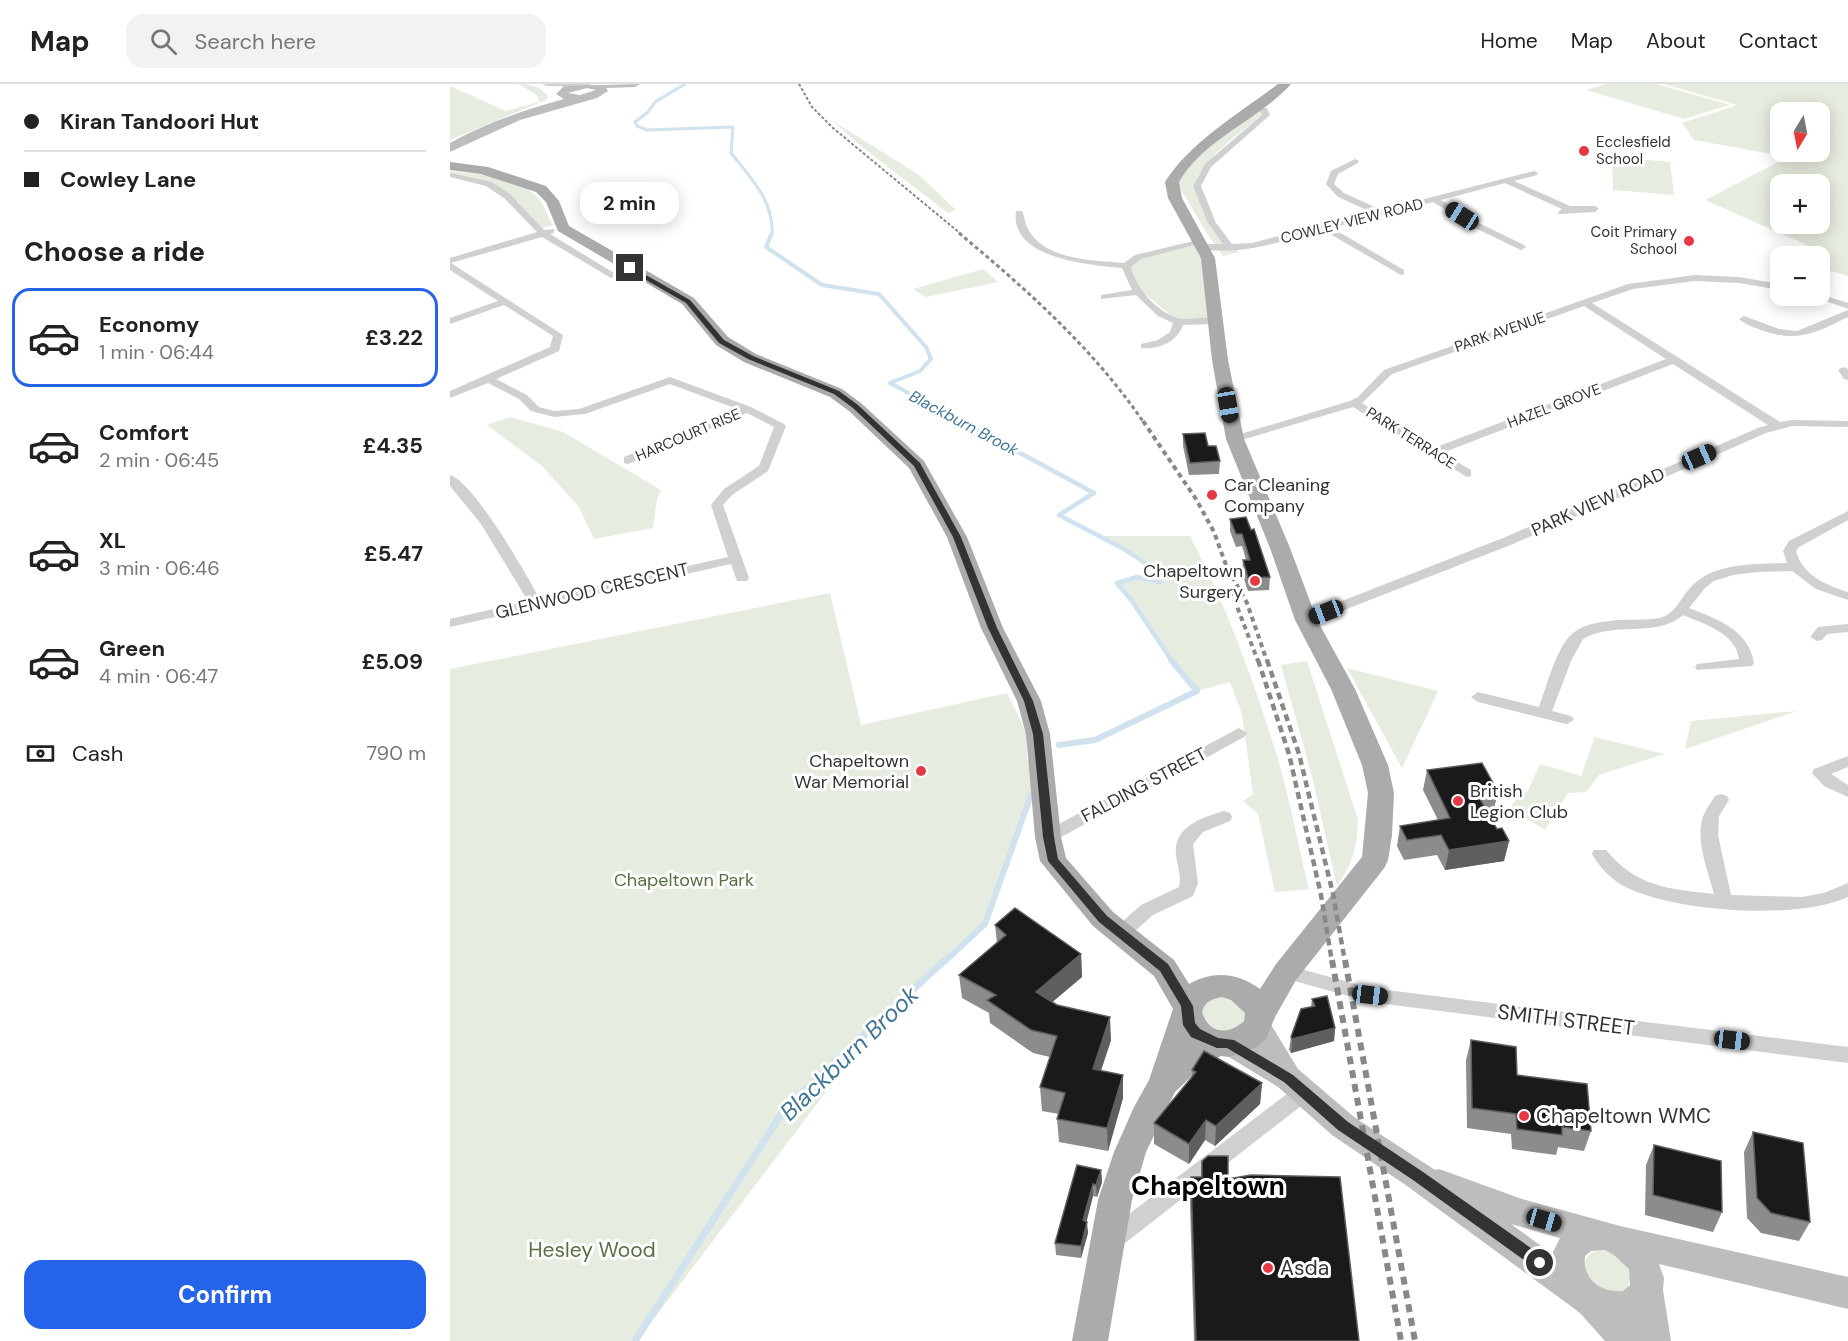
<!DOCTYPE html>
<meta charset="utf-8">
<style>
body{margin:0;font-family:"DM Sans",sans-serif;background:#f2f2f2;color:#222;height:100vh;display:flex;flex-direction:column;font-size:22px;white-space:nowrap}
*{box-sizing:border-box;margin:0}
p{font-size:20px;color:#767676}
.icon{flex:none;width:33px;height:33px;fill:none;stroke:currentColor;stroke-width:2;stroke-linecap:round;stroke-linejoin:round}
.map{position:relative;flex:1;overflow:hidden}
.sheet{display:flex;flex-direction:column;background:#fff;width:450px}
.sheet>*{flex:none}
.hud{display:grid;align-content:center;height:132px;padding:0 24px;background:#fff}
.needle{width:39px;rotate:190deg}
.buttons{position:absolute;left:1320px;top:18px;display:grid;gap:12px}
.buttons a{display:grid;place-items:center;width:60px;height:60px;border-radius:12px;background:#fff;box-shadow:0 3px 15px #0003;font-size:30px}
.end{position:absolute;width:27px;height:27px;margin:-14px;border:8px solid #333;background:#fff;box-shadow:0 0 0 3px #fff}
.from{border-radius:50%}
.bubble{position:absolute;height:42px;border-radius:18px;background:#fff;box-shadow:0 3px 15px #0003;font-size:20px;font-weight:700;line-height:42px;text-align:center}
.car{position:absolute;width:18px;height:36px;margin:-18px -9px;border-radius:8px;box-shadow:0 0 4px 2px #0007;background:linear-gradient(#222 24%,#8ab4d8 0 40%,#222 0 76%,#8ab4d8 0 86%,#222 0)}
.hud b{display:flex;align-items:center;gap:21px;height:57px;font-size:22px}
.hud b+b{border-top:2px solid #e0e0e0}
.hud i{width:15px;height:15px;background:#222}
ul{padding:0;list-style:none}
li{display:flex;align-items:center;gap:18px;height:99px;margin:0 12px 9px;padding:0 12px;border:3px solid transparent;border-radius:18px}
li div{flex:1}
li b{display:block;font-size:22px}
li em{font-style:normal;font-weight:700}
li.selected{border-color:#2563eb}
li>.icon{width:54px;height:54px;stroke-width:1.5}
h2{padding:0 24px;font-size:27px;line-height:72px}
.pay{display:flex;align-items:center;gap:15px;height:66px;padding:0 24px;font-size:22px}
.pay p{margin-inline-start:auto}
.button{display:flex;gap:12px;margin-top:auto;padding:12px 24px}
.button a{flex:1;height:69px;border-radius:18px;background:#2563eb;color:#fff;font-size:24px;font-weight:700;line-height:69px;text-align:center}
header{display:flex;align-items:center;gap:36px;box-sizing:border-box;height:84px;padding:0 30px;background:#fff;border-bottom:2px solid #e0e0e0}
header strong{font-size:28px}
nav{display:flex;gap:33px;margin-inline-start:auto;font-size:21px}
.search{width:420px;height:54px;background:#f2f2f2;display:flex;align-items:center;gap:15px;box-sizing:border-box;padding:0 21px;border-radius:18px;color:#767676;font-size:22px}
main{display:flex;flex:1;min-height:0}
.map>svg:first-child{display:block}
</style>
<header>
<strong>Map</strong>
<div class="search"><svg class="icon" aria-label="search" viewBox="0 0 24 24"><circle cx="10" cy="10" r="6"/><path d="M15 15l6 6"/></svg>Search here</div>
<nav><a>Home</a><a>Map</a><a>About</a><a>Contact</a></nav>
</header>
<main>
<section class="sheet">
<div class="hud">
<b><i class="from"></i>Kiran Tandoori Hut</b>
<b><i></i>Cowley Lane</b>
</div>
<h2>Choose a ride</h2>
<ul>
<li class="selected"><svg class="icon" aria-label="car" viewBox="0 0 24 24"><path d="M5 17H2v-5l4-1 3-4h7l3 4 3 1v5h-3M9 17h6M6 11h13"/><circle cx="7" cy="17" r="2"/><circle cx="17" cy="17" r="2"/></svg><div><b>Economy</b><p>1 min · 06:44</p></div><em>£3.22</em></li>
<li><svg class="icon" aria-label="car" viewBox="0 0 24 24"><path d="M5 17H2v-5l4-1 3-4h7l3 4 3 1v5h-3M9 17h6M6 11h13"/><circle cx="7" cy="17" r="2"/><circle cx="17" cy="17" r="2"/></svg><div><b>Comfort</b><p>2 min · 06:45</p></div><em>£4.35</em></li>
<li><svg class="icon" aria-label="car" viewBox="0 0 24 24"><path d="M5 17H2v-5l4-1 3-4h7l3 4 3 1v5h-3M9 17h6M6 11h13"/><circle cx="7" cy="17" r="2"/><circle cx="17" cy="17" r="2"/></svg><div><b>XL</b><p>3 min · 06:46</p></div><em>£5.47</em></li>
<li><svg class="icon" aria-label="car" viewBox="0 0 24 24"><path d="M5 17H2v-5l4-1 3-4h7l3 4 3 1v5h-3M9 17h6M6 11h13"/><circle cx="7" cy="17" r="2"/><circle cx="17" cy="17" r="2"/></svg><div><b>Green</b><p>4 min · 06:47</p></div><em>£5.09</em></li>
</ul>
<div class="pay"><svg class="icon" aria-label="cash" viewBox="0 0 24 24"><path d="M3 7h18v10H3z"/><circle cx="12" cy="12" r="2"/></svg>Cash<p>790 m</p></div>
<div class="button"><a>Confirm</a></div>
</section>
<div class="map">
<svg width="1398" height="1257" viewBox="0 0 1398 1257">
<rect width="100%" height="100%" fill="#fff"/>
<g fill="#e6ecdf" fill-rule="evenodd">
<path d="M68,0C80,0 90,2 98,12L96,16L0,56V2L56,27L89,18L87,11Z"/>
<polygon points="1156,0 1206,0 1280,21 1234,35 1136,6"/>
<path d="M1214,0H1398V192L1370,184V172H1362L1368,166L1255,116L1338,73L1244,56L1232,39L1287,21ZM1370,28V68H1330V28ZM1330,100H1370V140H1330Z"/>
<path d="M806,27L812,28V31C788,51 755,72 743,102L760,140L789,168L773,172L756,148L728,100L738,81Z"/>
<polygon points="383,37 469,91 506,126 498,129 407,59"/>
<polygon points="1162,73 1220,78 1224,111 1163,106"/>
<path d="M0,87C29,90 69,92 90,116C95,123 98,134 103,141L89,145C61,104 49,99 0,92Z"/>
<polygon points="747,160 756,171 764,235 730,235 719,230 692,207 680,192 680,182 693,174"/>
<polygon points="533,185 548,198 476,213 463,205"/>
<polygon points="60,333 113,348 211,406 207,415 203,444 144,455 129,423 92,382 37,341"/>
<path d="M649,452H740C776,521 804,597 827,672C840,716 848,761 859,805L825,808L808,730L793,717L803,710L792,630L780,598L747,607L715,569L682,517L667,499L687,493L710,498L707,487Z"/>
<polygon points="380,509 411,641 557,609 577,650 577,674 581,689 581,711 535,840 429,938 187,1257 0,1257 0,585"/>
<path d="M857,577L908,736C907,765 903,778 887,802L862,692L831,581Z"/>
<polygon points="897,584 988,607 952,684"/>
<polygon points="1347,627 1235,665 1241,637"/>
<polygon points="1145,653 1214,670 1149,691 1136,708 1118,709 1095,746 1059,724 1073,709 1078,707 1090,680 1131,692"/>
<path d="M777,912L796,928C795,946 775,952 761,944C757,942 754,937 751,933L753,921L763,913Z"/>
<path d="M1152,1166C1172,1169 1190,1189 1174,1207L1159,1209L1138,1195C1133,1179 1133,1169 1152,1166Z"/>
</g>
<g fill="none" stroke-linecap="round" stroke-linejoin="round">
<path stroke="#cfe2ee" stroke-width="3" d="M235,0L205,18L198,28L185,38L187,42L197,46L283,43L281,69C300,93 324,117 322,150"/>
<polyline stroke="#cfe2ee" stroke-width="4" points="322,149 316,163 372,201 429,210 476,263 481,275 470,287 440,299 514,339"/>
<polyline stroke="#cfe2ee" stroke-width="4.5" points="511,337 644,409 609,431 674,465 707,487 710,498 687,493 667,499 682,517 722,577"/>
<g stroke="#cfe2ee" stroke-width="6">
<polyline points="609,661 645,656 747,607 721,576"/>
<polyline points="494,878 535,840 581,711"/>
</g>
<polyline stroke="#cfe2ee" stroke-width="7" points="185,1257 336,1023 495,876"/>
<g fill="#d0d0d0" fill-rule="evenodd">
<polygon points="93,0 140,0 141,1 137,3 97,2"/>
<path d="M801,22L817,24L820,31L761,83L751,102L766,139L782,160L802,159L921,128L888,113L876,100L881,87L905,75L909,77L908,79L888,90L884,100L894,109L931,126L1084,87L1088,89L1087,91L1064,97L1120,122H1145L1149,125L1145,128L1109,130L1108,128L1112,125L1055,99L991,116L1031,140L1074,161L1076,163L1071,166L1025,144L983,118L882,144L954,186V190L951,191L873,146C833,157 791,172 750,165L748,163L753,160H773L758,139L743,102L755,80L812,31L811,28L801,26Z"/>
<path d="M0,89L42,98L61,111L94,146L104,145V149L100,150L169,192L161,194L92,153L1,179L113,251L109,267L46,295L77,311L89,323L104,327L129,325L220,293L301,323L334,340L336,342L318,387L282,411L273,421L299,494L297,497H287L281,480L0,543V535L78,517L31,440L0,402V391C24,398 76,490 90,515L278,473L261,421L274,405L309,382L324,343L297,329L178,380L174,379V373L287,325L220,300L135,330L104,333L81,327L69,315L38,299L0,314V307L100,263L103,252L54,221L0,240V234L48,217L0,186V174L87,148L55,115L36,102L0,93Z"/>
<path d="M566,127H572C575,133 575,140 578,145C595,177 644,176 674,179L685,171L752,155V159L691,175L681,183C686,205 710,232 733,235C745,236 762,230 771,237L766,240L733,241C728,257 709,266 691,264V260L708,256L720,248L723,239L708,232L686,211L651,215V211L682,206L672,184C640,181 559,175 566,127Z"/>
<path d="M1245,191L1289,193L1330,200V206L1289,199L1245,197L1183,205L1142,219L1330,338L1342,336L1398,337V343L1342,342L1316,349L1063,460L861,539H851L849,536L851,533L1053,454L1308,344L1318,341L1223,280L992,369L1021,386V392L1017,393L903,323L785,358L779,355L781,353L900,317L908,313L934,286L1178,200ZM1134,222L1216,275L984,364L912,319L942,290Z"/>
<polygon points="1370,210 1398,219 1398,225 1362,212"/>
<path d="M1398,226V233C1367,248 1349,259 1314,247C1306,244 1296,241 1289,235L1294,232L1329,245L1347,247Z"/>
<polygon points="1393,283 1398,285 1398,296 1394,295 1388,286"/>
<path d="M1398,427V436L1349,463L1346,467C1352,491 1376,501 1398,508V516L1366,505L1342,487L1308,488L1283,491L1264,497L1255,504L1239,524C1267,535 1299,546 1304,579L1302,582L1247,586L1245,583L1247,580L1289,575C1286,549 1254,540 1233,531C1208,554 1163,537 1133,555L1121,577L1102,627L1121,632L1124,635L1121,638L1116,640L1028,618L1021,613L1028,608L1089,623C1097,602 1106,563 1123,549C1135,539 1153,538 1167,536C1181,535 1200,537 1213,533C1226,528 1232,512 1241,503C1263,478 1306,480 1337,479L1333,467L1339,457Z"/>
<polygon points="1398,540 1398,548 1377,550 1372,556 1367,557 1360,553 1368,543"/>
<polygon points="789,644 797,649 794,653 604,757 592,757 590,753 592,749"/>
<polygon points="1398,672 1398,683 1381,690 1398,701 1398,713 1374,702 1362,689 1364,685"/>
<path d="M1271,710L1277,712L1279,716L1269,732L1268,751L1281,811L1352,813L1374,809L1398,799V813C1347,836 1234,828 1182,806C1166,800 1150,785 1142,770L1144,766H1156C1186,803 1219,805 1264,810C1258,787 1245,756 1253,733C1255,726 1261,719 1265,712Z"/>
<path d="M774,727L780,729L782,733L780,737L753,748L743,760L748,799L743,812L703,831L676,855L670,857L664,855L661,850L664,845L691,821L729,803C732,792 727,782 726,770C723,743 753,733 774,727Z"/>
<polygon points="836,881 920,904 1398,963 1398,979 920,918 830,893 827,888 830,883"/>
<polygon points="853,1001 860,1003 863,1009 860,1015 670,1163 662,1166 654,1163 651,1156 654,1149 846,1003"/>
</g>
<g fill="#bdbdbd" fill-rule="evenodd">
<path d="M190,0L185,3L156,4L158,7L147,14L70,36L0,68V59C36,39 74,26 114,15L106,10L114,2ZM137,4L146,6L130,11L118,9Z"/>
<path d="M807,930L817,934L848,985L904,1033L985,1086L989,1085L1072,1115L1170,1142L1398,1193V1225L1209,1180L1214,1194L1213,1206L1221,1257H1155L1130,1229L1118,1220L957,1102L882,1051L828,1003L769,967L765,959L769,951L779,947L802,958L793,942L797,934ZM1061,1140L1110,1154L1102,1170ZM1155,1166L1164,1171L1179,1185L1180,1201L1173,1207C1152,1209 1132,1196 1135,1172L1141,1167Z"/>
</g>
<path fill="#ababab" fill-rule="evenodd" d="M828,0H841C809,36 754,55 729,98L732,114L765,174L778,276L794,355L840,464L867,536L905,605L938,681L944,709L942,751L938,776L935,783L846,896L825,933L816,955L807,963L779,973L771,972L750,984L725,1008L696,1068L682,1116L658,1257H622L648,1116L664,1068L684,1023L699,996L723,925L704,892L643,842L590,777L585,753L576,650L567,617L531,544L497,453L459,384L399,327L380,313L294,278L266,261L232,220L108,147L96,118L86,108L31,90L0,86V78L38,83L96,102L109,117L119,142L244,214L278,253L306,270L392,305L411,319L474,377L517,453L553,544L591,617L600,650L611,753L616,774L663,828L724,876L739,900C764,886 788,889 810,905L826,880L912,773L918,709L912,681L881,605L845,536L820,464L776,355L762,276L751,174L718,114L715,98C740,58 791,28 828,0ZM772,913L781,916L795,929L794,937C779,951 759,951 752,928C755,917 762,915 772,913Z"/>
<polyline stroke="#888" stroke-width="2" stroke-dasharray="3 2" stroke-linecap="butt" points="349,0 362,23 383,44 511,150"/>
<path stroke="#888" stroke-width="3" stroke-dasharray="4 3" stroke-linecap="butt" d="M509,149C577,206 644,265 694,339"/>
<g stroke="#888" stroke-width="4" stroke-dasharray="5 4" stroke-linecap="butt">
<polyline points="693,337 746,415 764,448 776,481 797,519 817,577"/>
<polyline points="781,507 808,577"/>
</g>
<g stroke="#888" stroke-width="4.5" stroke-dasharray="7 4.5" stroke-linecap="butt">
<polyline points="808,576 839,670 871,811 882,878"/>
<polyline points="817,576 849,670 883,810 895,878"/>
</g>
<g stroke="#888" stroke-width="6" stroke-dasharray="8 6" stroke-linecap="butt">
<polyline points="882,876 951,1257"/>
<polyline points="895,876 965,1257"/>
</g>
</g>
<g fill="#8c8c8c">
<polygon points="733,350 758,362 770,377 769,390 739,391 733,362"/>
<polygon points="796,433 820,493 819,506 798,507 792,489 793,476 796,476 792,462 786,463 780,447 780,435"/>
<polygon points="977,686 1048,708 1043,729 1038,729 1047,745 1059,757 1054,777 995,786 987,771 954,776 947,762 950,742 988,736 973,706"/>
<polygon points="545,841 631,870 632,893 602,918 661,956 651,986 673,1014 658,1067 609,1058 607,1035 609,1030 592,1027 590,1003 600,973 583,969 540,939 539,929 512,914 509,891 547,859"/>
<polygon points="862,915 885,944 884,957 841,969 839,966 841,953 861,923"/>
<polygon points="1021,956 1141,1047 1134,1067 1108,1063 1106,1071 1062,1065 1061,1050 1017,1044 1016,976"/>
<polygon points="742,986 812,999 810,1020 765,1062 755,1056 739,1080 704,1060 704,1039 742,994"/>
<polygon points="1303,1048 1360,1138 1349,1157 1311,1149 1297,1134 1294,1068"/>
<polygon points="1204,1061 1272,1128 1263,1148 1195,1131 1196,1081"/>
<polygon points="752,1077 778,1095 909,1257 744,1257 740,1120 741,1093 751,1093"/>
<polygon points="651,1086 652,1098 647,1113 643,1112 636,1137 638,1149 631,1174 606,1171 605,1159"/>
</g>
<g fill="#5f5f5f">
<polygon points="1059,757 1054,777 995,786 999,766"/>
<polygon points="631,870 632,893 587,931 586,908"/>
<polygon points="660,933 661,956 644,1008 643,985"/>
<polygon points="885,944 884,957 841,969 842,955"/>
<polygon points="673,991 673,1014 658,1067 657,1044"/>
<polygon points="812,999 810,1020 765,1062 766,1042"/>
<polygon points="756,1036 755,1056 739,1080 739,1060"/>
<polygon points="651,1086 652,1098 647,1113 646,1101"/>
<polygon points="643,1100 643,1112 634,1148 633,1136"/>
<polygon points="637,1138 638,1149 631,1174 631,1162"/>
</g>
<g fill="#1a1a1a" stroke="#5f5f5f" stroke-width="1.5">
<polygon points="755,349 758,362 766,362 770,377 740,379 733,350"/>
<polygon points="796,433 801,446 804,445 820,493 798,494 793,476 800,476 792,450 786,450 780,435"/>
<polygon points="1032,679 1048,708 1036,710 1038,712 1029,713 1047,745 1052,744 1059,757 999,766 991,751 957,756 950,742 1000,734 977,686"/>
<polygon points="565,824 631,870 586,908 607,921 660,933 643,985 673,991 657,1044 607,1035 615,1009 590,1003 607,952 581,946 537,916 546,911 509,891 556,851 545,841"/>
<polygon points="877,912 885,944 842,955 841,953 851,925 865,922 862,915"/>
<polygon points="1021,956 1066,963 1067,991 1137,1000 1141,1047 1112,1043 1112,1051 1067,1045 1066,1030 1022,1024"/>
<polygon points="754,967 812,999 766,1042 756,1036 739,1060 704,1039 746,988 742,986"/>
<polygon points="1303,1048 1353,1059 1360,1138 1321,1129 1307,1114"/>
<polygon points="1204,1061 1271,1077 1272,1128 1203,1111"/>
<polygon points="758,1072 778,1072 778,1095 801,1091 890,1093 909,1257 746,1257 741,1093 752,1093 752,1077"/>
<polygon points="627,1081 651,1086 646,1101 643,1100 633,1136 637,1138 631,1162 605,1159"/>
</g>
<polygon fill="#333" points="180,182 240,216 274,256 303,272 389,307 408,321 470,379 511,453 547,544 583,617 593,650 604,753 608,775 657,832 718,880 743,922 745,939 750,945 768,954 784,956 843,991 898,1038 973,1088 1095,1174 1097,1179 1095,1184 1090,1186 1085,1184 963,1096 888,1046 834,998 777,964 767,964 741,953 733,941 731,922 710,887 649,838 598,777 593,753 583,650 574,617 538,544 503,453 464,382 403,324 384,310 298,275 269,259 236,219 177,185"/>
<g fill="#e63946" stroke="#fff" stroke-width="2">
<circle cx="1134" cy="67" r="6"/>
<circle cx="1239" cy="157" r="6"/>
<circle cx="762" cy="411" r="6"/>
<circle cx="805" cy="497" r="6"/>
<circle cx="471" cy="687" r="6"/>
<circle cx="1008" cy="717" r="6"/>
<circle cx="1074" cy="1032" r="6"/>
<circle cx="818" cy="1184" r="6"/>
</g>
<g text-anchor="middle" dominant-baseline="central" stroke-width="6" stroke-linejoin="round" paint-order="stroke">
<g font-size="15" fill="#333" stroke="#fff" text-anchor="start">
<text x="1146" y="58">Ecclesfield<tspan x="1146" dy="17">School</tspan></text>
<text x="1227" y="148" text-anchor="end">Coit Primary<tspan x="1227" dy="17">School</tspan></text>
</g>
<g font-size="15" fill="#333" stroke="#fff">
<text transform="translate(902 137) rotate(-14)">COWLEY VIEW ROAD</text>
<text transform="translate(1050 248) rotate(-19)">PARK AVENUE</text>
<text transform="translate(1104 322) rotate(-21)">HAZEL GROVE</text>
<text transform="translate(238 351) rotate(-23)">HARCOURT RISE</text>
<text transform="translate(961 354) rotate(32)">PARK TERRACE</text>
</g>
<g font-size="16" font-style="italic" fill="#3f7597" stroke="#fff">
<text transform="translate(514 339) rotate(28)">Blackburn Brook</text>
</g>
<g font-size="18" fill="#333" stroke="#fff" text-anchor="start">
<text x="774" y="401">Car Cleaning<tspan x="774" dy="21">Company</tspan></text>
<text x="793" y="487" text-anchor="end">Chapeltown<tspan x="793" dy="21">Surgery</tspan></text>
<text x="459" y="677" text-anchor="end">Chapeltown<tspan x="459" dy="21">War Memorial</tspan></text>
<text x="1020" y="707">British<tspan x="1020" dy="21">Legion Club</tspan></text>
</g>
<g font-size="18" fill="#333" stroke="#fff">
<text transform="translate(1148 418) rotate(-24)">PARK VIEW ROAD</text>
<text transform="translate(142 507) rotate(-13)">GLENWOOD CRESCENT</text>
<text transform="translate(694 701) rotate(-28)">FALDING STREET</text>
</g>
<g font-size="18" fill="#56703f" stroke="#fff">
<text x="234" y="796">Chapeltown Park</text>
</g>
<g font-size="21" fill="#333" stroke="#fff">
<text transform="translate(1116 936) rotate(7)">SMITH STREET</text>
</g>
<g font-size="21" fill="#333" stroke="#fff" text-anchor="start">
<text x="1086" y="1032">Chapeltown WMC</text>
<text x="830" y="1184">Asda</text>
</g>
<g font-size="21" fill="#56703f" stroke="#fff">
<text x="142" y="1166">Hesley Wood</text>
</g>
<g font-size="24" font-style="italic" fill="#3f7597" stroke="#fff">
<text transform="translate(399 969) rotate(-44)">Blackburn Brook</text>
</g>
<g font-size="26" font-weight="bold" fill="#000" stroke="#fff">
<text x="758" y="1102">Chapeltown</text>
</g>
</g>
</svg>
<div class="buttons">
<a><svg class="needle" viewBox="-14 -14 28 28"><path d="M0-13l5 13h-10z" fill="#e53935"/><path d="M0 13l5-13h-10z" fill="#767676"/></svg></a>
<a>+</a>
<a>−</a>
</div>
<i class="end from" style="left:1090px;top:1179px"></i>
<i class="end" style="left:180px;top:184px"></i>
<div class="bubble" style="left:130px;top:98px;width:99px">2 min</div>
<i class="car" style="left:1012px;top:132px;rotate:302deg"></i>
<i class="car" style="left:778px;top:321px;rotate:170deg"></i>
<i class="car" style="left:1249px;top:373px;rotate:66deg"></i>
<i class="car" style="left:876px;top:528px;rotate:249deg"></i>
<i class="car" style="left:920px;top:911px;rotate:97deg"></i>
<i class="car" style="left:1282px;top:956px;rotate:97deg"></i>
<i class="car" style="left:1094px;top:1136px;rotate:106deg"></i>
</div>
</main>
